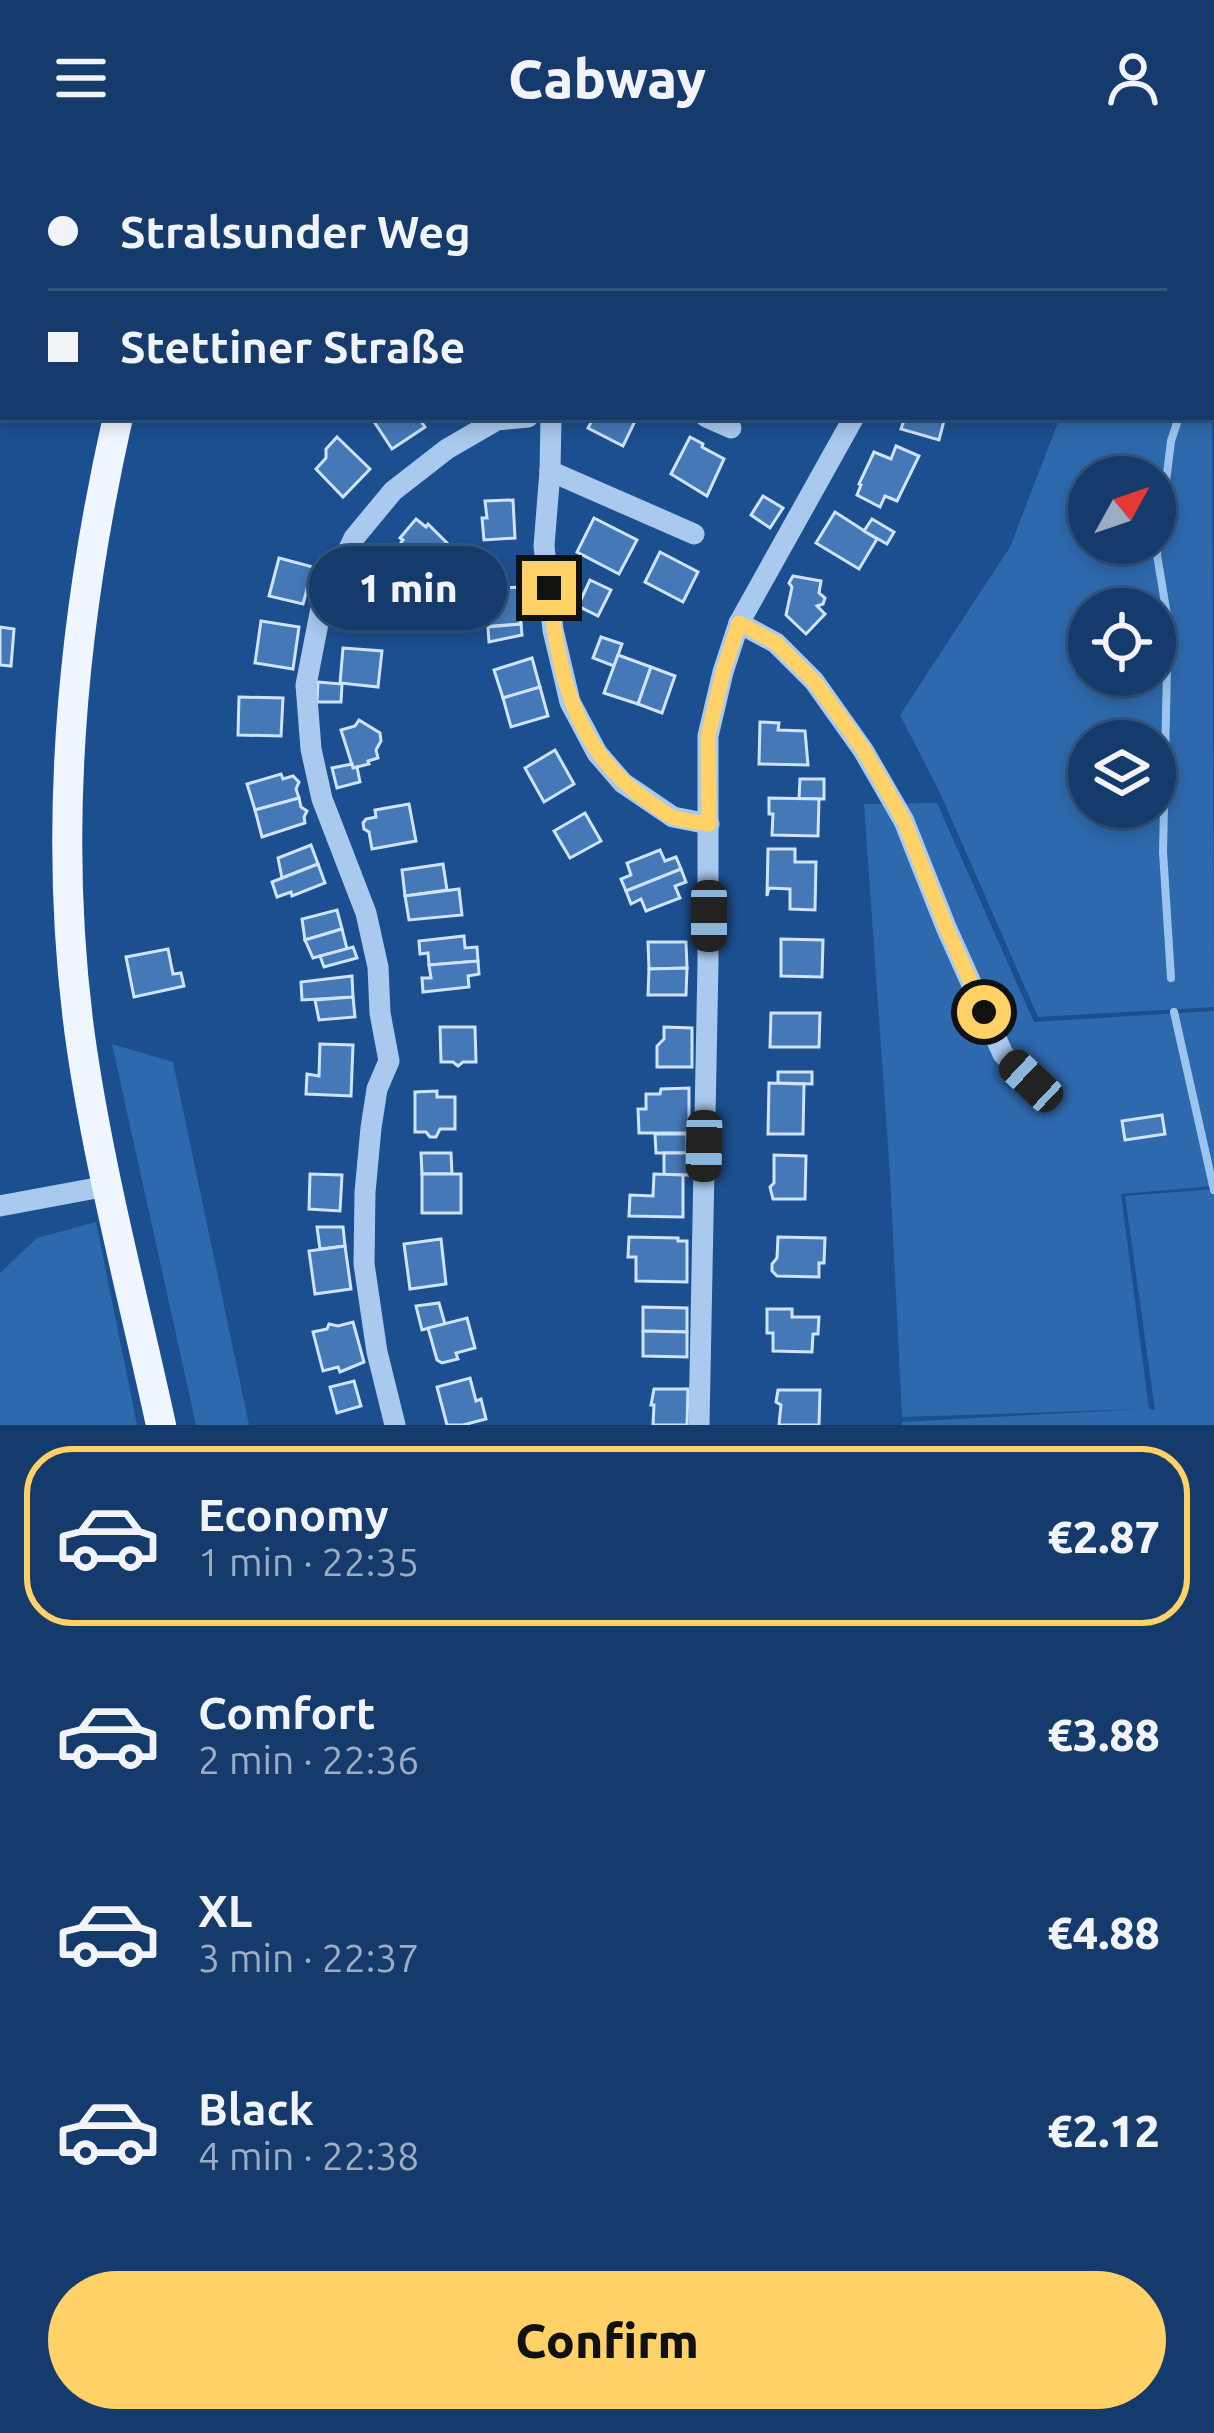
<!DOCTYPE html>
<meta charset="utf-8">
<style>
body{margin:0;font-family:Ubuntu,sans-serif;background:#1d4271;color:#f1f3f6;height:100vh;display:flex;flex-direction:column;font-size:45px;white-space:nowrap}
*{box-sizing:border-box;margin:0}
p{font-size:39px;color:#9dadc1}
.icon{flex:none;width:66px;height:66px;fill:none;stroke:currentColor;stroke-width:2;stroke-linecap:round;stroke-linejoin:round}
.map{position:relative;height:1269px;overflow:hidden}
.sheet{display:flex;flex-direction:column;background:#143b6b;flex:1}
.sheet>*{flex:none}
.guide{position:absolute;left:0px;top:0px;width:1215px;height:264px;box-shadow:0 6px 18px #0003,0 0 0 3px #33557e;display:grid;align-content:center;height:264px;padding:0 48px;background:#143b6b}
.needle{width:78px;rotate:50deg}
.buttons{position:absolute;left:1068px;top:300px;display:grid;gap:24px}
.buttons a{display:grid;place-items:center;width:108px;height:108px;border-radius:50%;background:#143b6b;box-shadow:0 6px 18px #0003,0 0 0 3px #33557e;font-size:60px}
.end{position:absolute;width:54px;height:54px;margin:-27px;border:15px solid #ffd166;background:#111;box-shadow:0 0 0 6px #111}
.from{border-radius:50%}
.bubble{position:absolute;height:84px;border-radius:42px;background:#143b6b;box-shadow:0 6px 18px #0003,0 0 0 3px #33557e;font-size:39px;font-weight:800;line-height:84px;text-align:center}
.car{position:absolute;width:36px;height:72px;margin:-36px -18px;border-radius:15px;box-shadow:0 0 9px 3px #0007;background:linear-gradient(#222 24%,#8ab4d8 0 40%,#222 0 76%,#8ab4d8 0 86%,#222 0)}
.guide b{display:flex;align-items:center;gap:42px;height:114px;font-size:45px}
.guide b+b{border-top:3px solid #33557e}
.guide i{width:30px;height:30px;background:#f1f3f6}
ul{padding:21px 0 0;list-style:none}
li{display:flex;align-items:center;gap:36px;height:180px;margin:0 24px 18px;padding:0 24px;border:6px solid transparent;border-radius:48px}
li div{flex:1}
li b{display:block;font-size:45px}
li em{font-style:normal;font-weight:800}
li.current{border-color:#ffd166}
li>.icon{width:108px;height:108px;stroke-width:1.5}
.action{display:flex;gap:24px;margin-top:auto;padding:24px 48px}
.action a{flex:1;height:138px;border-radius:72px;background:#ffd166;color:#111;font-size:48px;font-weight:800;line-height:138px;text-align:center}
header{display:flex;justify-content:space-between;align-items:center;height:156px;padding:0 48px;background:#143b6b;font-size:54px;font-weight:800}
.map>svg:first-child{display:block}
</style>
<header><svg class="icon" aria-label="menu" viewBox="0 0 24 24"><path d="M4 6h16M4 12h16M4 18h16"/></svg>Cabway<svg class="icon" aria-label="person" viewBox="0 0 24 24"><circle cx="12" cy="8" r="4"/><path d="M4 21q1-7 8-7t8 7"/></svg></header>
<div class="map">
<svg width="1214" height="1269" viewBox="0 0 1214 1269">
<rect width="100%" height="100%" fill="#1b4f8f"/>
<g fill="#2e69ad" fill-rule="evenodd">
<path d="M1212,249L1214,851L1038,861L941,639L900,559L1010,391L1060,261H1212ZM1089,321H1155V387H1089ZM1155,453V519H1089V453ZM1155,585V651H1089V585Z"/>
<polygon points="937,647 1034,866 1214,855 1214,1030 1121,1038 1149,1253 1155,1254 1125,1040 1214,1033 1214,1269 902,1269 902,1266 1143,1253 902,1261 890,1019 864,648"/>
<polygon points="112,888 173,906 249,1269 196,1269"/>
<polygon points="96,1066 137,1269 0,1269 0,1117 37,1082"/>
</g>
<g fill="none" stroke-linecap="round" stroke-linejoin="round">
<g stroke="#9cc4f0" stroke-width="8">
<polyline points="1212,191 1214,187"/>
<polyline points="1171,822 1163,696 1168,465 1157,399 1171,285 1179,261"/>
<polyline points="1174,856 1214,1034"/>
</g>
</g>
<g fill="#4478b7" stroke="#cfe3fa" stroke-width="3">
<polygon points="371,261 418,261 425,271 392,293"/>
<polygon points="594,261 637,261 623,290 588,272"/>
<polygon points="905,261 945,261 939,284 901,273"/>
<polygon points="337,281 370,313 343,341 316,313 326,302 326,293"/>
<polygon points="690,281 703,288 702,291 724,303 707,340 671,318"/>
<polygon points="896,290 919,300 897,345 885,340 880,351 857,339 861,329 859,328 874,296 891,303"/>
<polygon points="763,340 783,352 770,372 751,359"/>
<polygon points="513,344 515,382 484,384 482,362 487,362 485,345"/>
<polygon points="835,356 877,383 859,413 816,387"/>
<polygon points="594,362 637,384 619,418 577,396"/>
<polygon points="416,363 426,371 428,368 447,387 426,415 395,395 403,384 400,382"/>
<polygon points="872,363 894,376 887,388 864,375"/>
<polygon points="660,396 698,416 683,446 645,426"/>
<polygon points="279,402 313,411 303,448 269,440"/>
<polygon points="380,420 420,437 405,472 386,464 383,471 370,465 373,459 365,455"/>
<polygon points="793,420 821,425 819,437 825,442 823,448 817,450 825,458 806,478 786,459 792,431 789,427"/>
<polygon points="590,424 611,434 598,460 578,450"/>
<polygon points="518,431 521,468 479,471 476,434"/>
<polygon points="261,465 299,471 293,513 255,507"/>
<polygon points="521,468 522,479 489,486 488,471"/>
<polygon points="0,471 14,473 11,510 0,509"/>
<polygon points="601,481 622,488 614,510 593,502"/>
<polygon points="343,492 382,495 378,531 340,527"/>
<polygon points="618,499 651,511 638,548 604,537"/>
<polygon points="532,502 540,531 503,542 494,514"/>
<polygon points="651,511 675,520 662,557 638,548"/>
<polygon points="318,526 342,528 341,546 317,546"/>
<polygon points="540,531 548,560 511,571 503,542"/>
<polygon points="239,541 283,542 281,580 238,579"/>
<polygon points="359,564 380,577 381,585 376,594 378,602 368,605 369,608 353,612 341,574 355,570"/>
<polygon points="760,566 779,567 778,574 805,575 808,609 759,608"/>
<polygon points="555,594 574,628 544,646 525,612"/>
<polygon points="352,608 353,612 357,611 360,626 337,632 332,612"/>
<polygon points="281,618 283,623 293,620 299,626 296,633 299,642 255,654 247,628"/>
<polygon points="800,623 824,623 824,643 799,643"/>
<polygon points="299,642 301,651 307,655 304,661 305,667 262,681 255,654"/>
<polygon points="769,642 819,643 818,680 772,679 773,658 769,658"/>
<polygon points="409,648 416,685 372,693 369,676 364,673 363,667 366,663 376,661 375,654"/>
<polygon points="585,657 601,685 570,702 554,675"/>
<polygon points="311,689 318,708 282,722 278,702"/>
<polygon points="768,693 795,693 795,706 816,706 815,754 790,753 790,733 769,732 767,740"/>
<polygon points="660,694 665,705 676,701 681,713 626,735 621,723 631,719 627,707"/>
<polygon points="318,708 325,727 292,740 291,736 277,741 272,726"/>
<polygon points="443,708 447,734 405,740 402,714"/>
<polygon points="681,713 686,726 675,730 680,742 646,755 641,743 631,748 626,735"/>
<polygon points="459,733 462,759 409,764 405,740"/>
<polygon points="337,754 342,773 305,784 302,763"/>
<polygon points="342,773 347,793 313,802 305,784"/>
<polygon points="464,780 465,792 477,791 478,805 429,809 428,797 420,798 419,785"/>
<polygon points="781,783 823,784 822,821 781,820"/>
<polygon points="648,786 686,786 687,812 649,813"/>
<polygon points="353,791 357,802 324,811 320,800"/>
<polygon points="168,793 173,818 181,817 184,830 134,841 126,801"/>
<polygon points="478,805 479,818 468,820 469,831 423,836 422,822 431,822 429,809"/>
<polygon points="687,812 686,839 648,839 649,813"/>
<polygon points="352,820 353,841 302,844 301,826"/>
<polygon points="353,841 355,861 319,864 315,844"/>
<polygon points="771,857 820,857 819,891 770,891"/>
<polygon points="440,871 475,871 476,906 463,906 458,910 453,906 441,906"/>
<polygon points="664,871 692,872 692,911 657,911 657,890 664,883"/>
<polygon points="320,888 353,889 351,940 306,938 307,918 319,920"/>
<polygon points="778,916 812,916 812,928 778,927"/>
<polygon points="769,927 804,928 803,978 768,978"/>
<polygon points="689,932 689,977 639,977 638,953 646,953 646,938 660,938 661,933"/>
<polygon points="437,935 437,941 455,941 455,973 440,973 436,981 430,981 426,976 415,976 415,936"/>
<polygon points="1162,959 1165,978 1125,984 1122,965"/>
<polygon points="655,978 687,978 687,997 656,997"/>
<polygon points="421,997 451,997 452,1018 422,1018"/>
<polygon points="664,997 689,997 688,1019 664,1019"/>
<polygon points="774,999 806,1000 805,1043 773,1043 770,1031 774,1027"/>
<polygon points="310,1018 342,1019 340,1055 309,1053"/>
<rect x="422" y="1018" width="39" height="39"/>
<polygon points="654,1018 683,1019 683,1061 629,1060 630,1039 653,1040"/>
<polygon points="317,1071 343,1071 345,1090 320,1093"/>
<polygon points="629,1081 678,1082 678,1085 687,1085 687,1126 636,1125 636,1101 628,1101"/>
<polygon points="778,1081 825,1082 824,1107 819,1107 819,1121 777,1120 772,1115 772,1108 777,1102"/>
<polygon points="441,1083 446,1128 410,1133 404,1088"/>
<polygon points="345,1090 351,1133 315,1138 309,1095"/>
<polygon points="439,1147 445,1168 422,1174 416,1150"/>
<polygon points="643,1151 687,1152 687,1176 643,1175"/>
<polygon points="767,1153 792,1153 792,1161 819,1161 818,1178 813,1178 812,1196 773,1195 773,1177 767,1177"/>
<polygon points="467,1162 475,1192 456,1197 458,1203 442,1207 437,1204 428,1172"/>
<polygon points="353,1166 364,1206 340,1216 338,1211 323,1215 313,1176 327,1173 329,1168 338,1170"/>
<polygon points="643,1175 687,1176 687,1201 643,1200"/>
<polygon points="470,1222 476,1245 481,1243 486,1263 463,1269 447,1269 437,1231"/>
<polygon points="354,1225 361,1250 337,1257 330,1231"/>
<polygon points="654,1233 688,1233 687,1269 653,1269 654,1249 651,1249"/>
<polygon points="778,1234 820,1234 819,1269 779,1269 781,1249 776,1246"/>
</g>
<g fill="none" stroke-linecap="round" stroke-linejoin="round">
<g stroke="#a9c9ee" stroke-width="21">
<polyline points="687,0 693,3"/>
<polyline points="220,3 221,0"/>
<polyline points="663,3 665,0"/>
<polyline points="940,3 940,0"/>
<polyline points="551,261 550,315 544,390 553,474 570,546 597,597 623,627 673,661 709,668"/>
<polyline points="706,261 731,272"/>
<polyline points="550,315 694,378"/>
<polyline points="739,467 776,487 814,525 863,594 904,665 946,771 1003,898 1031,925"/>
<polyline points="0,1050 107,1030"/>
<polyline points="395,1269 377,1196 364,1108 365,1036 371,972 377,933 389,905 380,857 378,811 366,757 322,643 311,593 306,529 321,452 354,382 393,335 447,293 497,264 528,261"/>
<polyline points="699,1269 708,807 708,580 723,516 739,467 854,261"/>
</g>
<g stroke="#f0f6ff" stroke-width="30">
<polyline points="182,3 183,0"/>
<path d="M118,261C71,469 51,683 82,894C101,1021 134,1145 161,1269"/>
</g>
</g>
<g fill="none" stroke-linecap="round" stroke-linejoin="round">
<path stroke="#ffd166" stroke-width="15" d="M549,432C558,516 574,595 648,645C656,650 664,657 672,661C683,665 697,666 709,668L708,580L723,516L739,467L776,487L814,525L863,593L904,665L946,771L984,856"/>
</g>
</svg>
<div class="buttons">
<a><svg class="needle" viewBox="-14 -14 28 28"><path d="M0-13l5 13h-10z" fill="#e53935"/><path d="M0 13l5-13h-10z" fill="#9dadc1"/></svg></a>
<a><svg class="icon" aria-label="locate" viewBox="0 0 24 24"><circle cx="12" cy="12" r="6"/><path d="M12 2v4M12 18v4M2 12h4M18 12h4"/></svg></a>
<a><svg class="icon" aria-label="layers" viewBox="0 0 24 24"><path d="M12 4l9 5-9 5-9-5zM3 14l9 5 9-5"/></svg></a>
</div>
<i class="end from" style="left:984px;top:856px"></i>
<i class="end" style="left:549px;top:432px"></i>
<div class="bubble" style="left:309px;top:390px;width:198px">1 min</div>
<i class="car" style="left:709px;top:760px;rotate:180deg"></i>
<i class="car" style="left:1031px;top:925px;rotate:313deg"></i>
<i class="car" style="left:704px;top:990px;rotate:181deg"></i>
<div class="guide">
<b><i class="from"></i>Stralsunder Weg</b>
<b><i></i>Stettiner Straße</b>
</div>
</div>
<section class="sheet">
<ul>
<li class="current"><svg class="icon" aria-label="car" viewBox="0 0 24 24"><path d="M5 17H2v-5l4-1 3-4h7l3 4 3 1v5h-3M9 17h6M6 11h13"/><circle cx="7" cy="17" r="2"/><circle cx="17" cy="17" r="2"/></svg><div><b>Economy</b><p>1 min · 22:35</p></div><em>€2.87</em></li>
<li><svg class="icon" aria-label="car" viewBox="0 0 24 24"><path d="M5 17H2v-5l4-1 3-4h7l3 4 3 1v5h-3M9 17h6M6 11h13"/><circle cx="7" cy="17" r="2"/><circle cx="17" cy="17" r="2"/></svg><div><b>Comfort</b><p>2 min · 22:36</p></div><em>€3.88</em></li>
<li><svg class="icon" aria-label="car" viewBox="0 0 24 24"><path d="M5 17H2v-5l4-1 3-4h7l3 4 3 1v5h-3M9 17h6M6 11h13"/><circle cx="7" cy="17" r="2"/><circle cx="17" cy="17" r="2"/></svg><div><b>XL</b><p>3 min · 22:37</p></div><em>€4.88</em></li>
<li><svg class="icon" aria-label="car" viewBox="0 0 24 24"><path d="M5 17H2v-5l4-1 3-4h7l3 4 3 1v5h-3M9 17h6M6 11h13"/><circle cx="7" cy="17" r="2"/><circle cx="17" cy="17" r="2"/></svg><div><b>Black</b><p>4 min · 22:38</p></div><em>€2.12</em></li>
</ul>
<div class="action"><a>Confirm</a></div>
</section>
